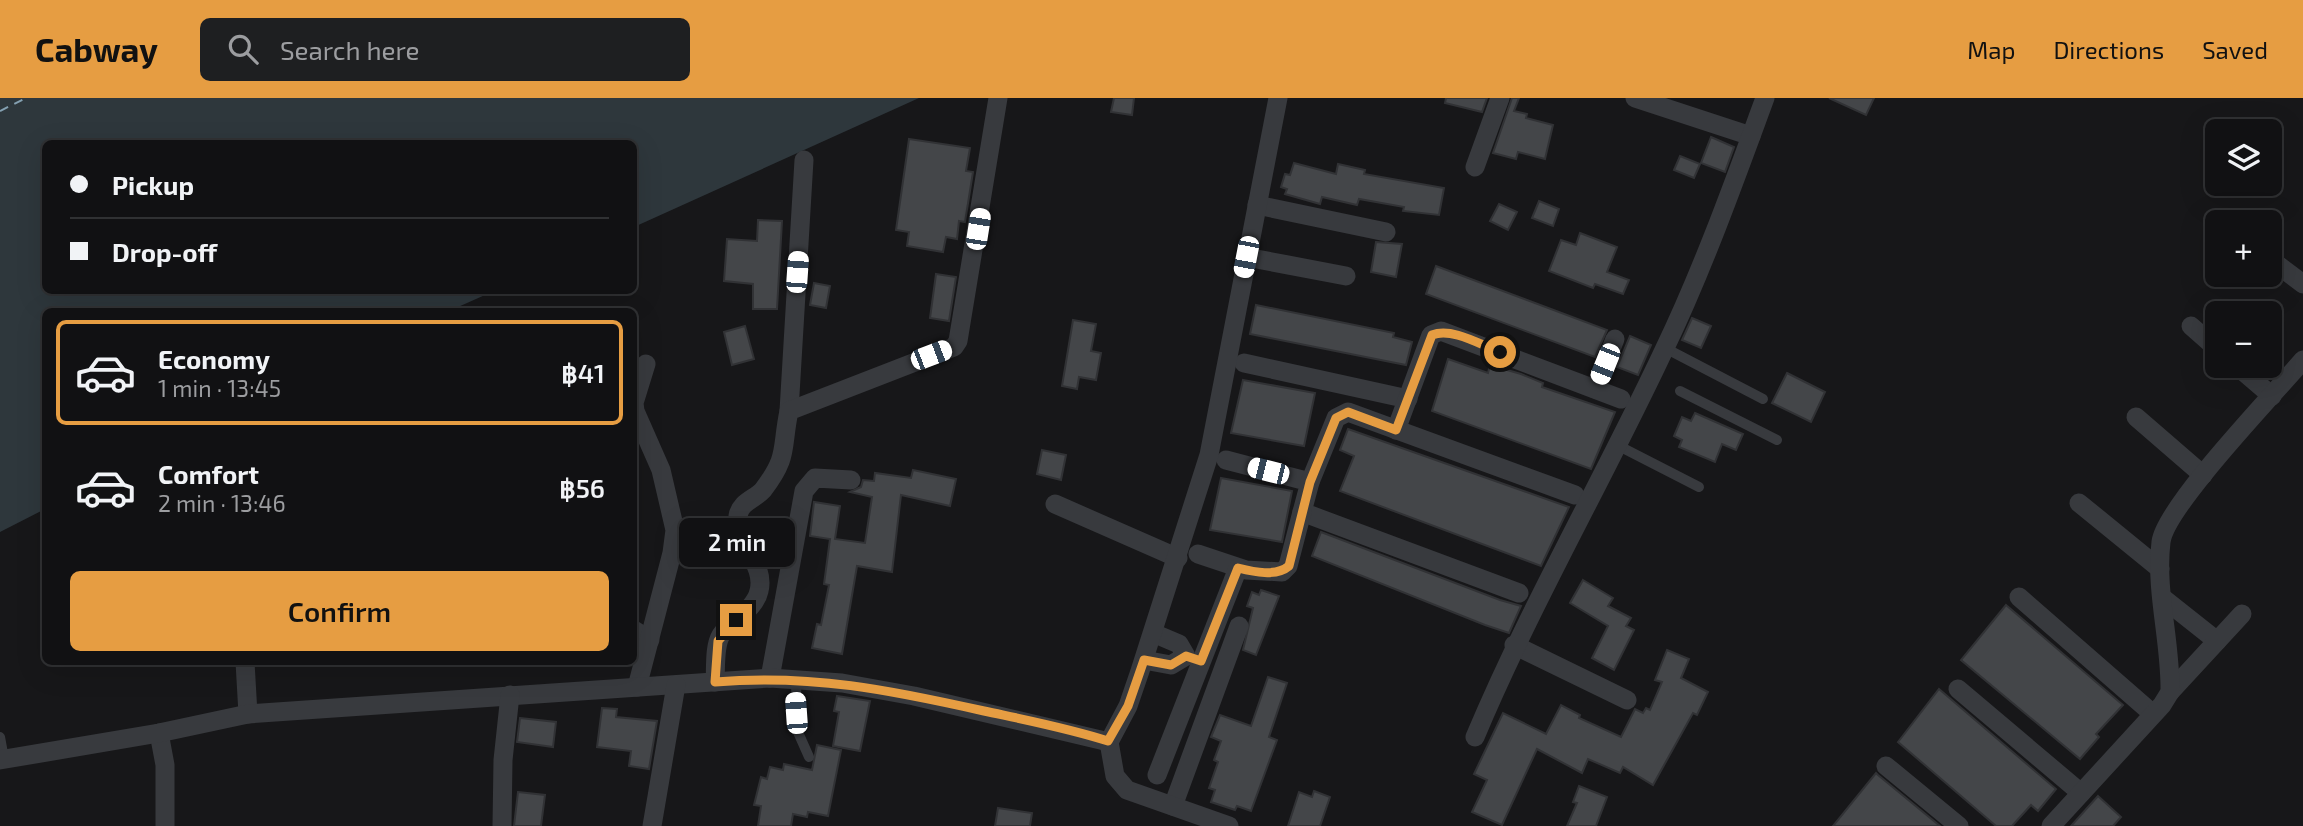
<!DOCTYPE html>
<meta charset="utf-8">
<style>
body{margin:0;font-family:"Exo 2",sans-serif;background:#1e1f21;color:#f1f3f6;height:100vh;display:flex;flex-direction:column;font-size:26px;white-space:nowrap}
*{box-sizing:border-box;margin:0}
p{font-size:23px;color:#9c9da0}
.icon{flex:none;width:38px;height:38px;fill:none;stroke:currentColor;stroke-width:2;stroke-linecap:round;stroke-linejoin:round}
.map{position:relative;flex:1;overflow:hidden}
.side{position:absolute;left:42px;top:210px;width:595px;height:357px;display:flex;flex-direction:column;background:#111113;border-radius:10px;box-shadow:0 7px 28px #0002,0 0 0 2px #303133}
.side>*{flex:none}
.top-card{position:absolute;left:42px;top:42px;width:595px;height:154px;border-radius:10px;box-shadow:0 7px 28px #0002,0 0 0 2px #303133;display:grid;align-content:center;height:154px;padding:0 28px;background:#111113}
.tools{position:absolute;left:2205px;top:21px;display:grid;gap:14px}
.tools a{display:grid;place-items:center;width:77px;height:77px;border-radius:10px;background:#111113;box-shadow:0 7px 28px #0002,0 0 0 2px #303133;font-size:35px}
.end{position:absolute;width:32px;height:32px;margin:-16px;border:9px solid #e69d42;background:#111;box-shadow:0 0 0 4px #111}
.from{border-radius:50%}
.bubble{position:absolute;height:49px;border-radius:10px;background:#111113;box-shadow:0 7px 28px #0002,0 0 0 2px #303133;font-size:23px;font-weight:600;line-height:49px;text-align:center}
.car{position:absolute;width:21px;height:42px;margin:-21px -10px;border-radius:9px;box-shadow:0 0 5px 2px #0007;background:linear-gradient(#fff 24%,#345 0 40%,#fff 0 76%,#345 0 86%,#fff 0)}
.top-card b{display:flex;align-items:center;gap:24px;height:66px;font-size:26px}
.top-card b+b{border-top:2px solid #303133}
.top-card i{width:18px;height:18px;background:#f1f3f6}
ul{padding:12px 0 0;list-style:none}
li{display:flex;align-items:center;gap:21px;height:105px;margin:0 14px 10px;padding:0 14px;border:4px solid transparent;border-radius:10px}
li div{flex:1}
li b{display:block;font-size:26px}
li em{font-style:normal;font-weight:600}
li.on{border-color:#e69d42}
li>.icon{width:63px;height:63px;stroke-width:1.5}
.action{display:flex;gap:14px;margin-top:auto;padding:14px 28px}
.action a{flex:1;height:80px;border-radius:10px;background:#e69d42;color:#111;font-size:28px;font-weight:600;line-height:80px;text-align:center}
header{display:flex;align-items:center;gap:42px;box-sizing:border-box;height:98px;padding:0 35px;background:#e69d42;color:#111}
header strong{font-size:33px}
nav{display:flex;gap:38px;margin-inline-start:auto;font-size:24px}
.search{width:490px;height:63px;background:#1e1f21;display:flex;align-items:center;gap:18px;box-sizing:border-box;padding:0 24px;border-radius:10px;color:#9c9da0;font-size:26px}
.map>svg:first-child{display:block}
</style>
<header>
<strong>Cabway</strong>
<div class="search"><svg class="icon" aria-label="search" viewBox="0 0 24 24"><circle cx="10" cy="10" r="6"/><path d="M15 15l6 6"/></svg>Search here</div>
<nav><a>Map</a><a>Directions</a><a>Saved</a></nav>
</header>
<div class="map">
<svg width="2303" height="728" viewBox="0 0 2303 728">
<rect width="100%" height="100%" fill="#171719"/>
<polygon fill="#2e373c" points="0,0 919,0 634,129 634,46 46,46 46,192 494,193 449,213 46,214 45,411 0,434"/>
<g fill="none" stroke-linecap="round" stroke-linejoin="round">
<polyline stroke="#84a0b1" stroke-width="2" stroke-dasharray="9 7" stroke-linecap="butt" points="0,13 26,0"/>
</g>
<g fill="#444649" stroke="#313235" stroke-width="2">
<polygon points="1114,0 1134,0 1132,17 1111,14"/>
<polygon points="1446,0 1487,0 1482,14 1445,5"/>
<polygon points="1512,0 1519,0 1514,13 1527,16 1526,20 1553,27 1545,61 1518,54 1516,61 1493,55"/>
<polygon points="1829,0 1874,0 1866,17"/>
<polygon points="1711,39 1734,49 1725,74 1701,65"/>
<polygon points="909,41 970,50 966,73 973,74 965,124 959,123 957,141 946,139 943,154 907,148 909,134 896,132"/>
<polygon points="1680,58 1700,66 1694,80 1674,72"/>
<polygon points="1294,65 1336,76 1338,66 1365,72 1364,76 1444,90 1439,117 1403,113 1404,109 1359,101 1357,107 1322,99 1320,106 1285,96 1287,91 1281,89 1285,76 1290,77"/>
<polygon points="1539,103 1559,111 1553,128 1532,120"/>
<polygon points="1499,106 1517,114 1508,132 1490,123"/>
<polygon points="758,122 782,123 777,211 753,211 753,186 724,183 727,141 757,143"/>
<polygon points="1580,135 1617,149 1607,174 1629,182 1623,196 1595,186 1593,190 1549,173 1561,142 1576,147"/>
<polygon points="1376,144 1402,146 1396,179 1371,174"/>
<polygon points="1436,168 1607,232 1595,259 1426,196"/>
<polygon points="936,176 956,179 949,223 930,220"/>
<polygon points="814,185 830,188 826,210 810,207"/>
<polygon points="1256,207 1394,235 1393,239 1412,244 1406,267 1250,236"/>
<polygon points="1692,220 1711,228 1701,250 1682,242"/>
<polygon points="1073,222 1096,226 1091,253 1101,255 1096,282 1079,279 1077,291 1062,288"/>
<polygon points="745,228 754,261 732,267 724,234"/>
<polygon points="1630,238 1651,247 1638,277 1617,269"/>
<polygon points="1448,261 1488,275 1490,267 1521,276 1543,285 1542,289 1615,314 1591,371 1432,313"/>
<polygon points="1787,275 1825,294 1811,324 1772,305"/>
<polygon points="1243,282 1315,295 1304,348 1231,335"/>
<polygon points="1695,315 1743,336 1736,352 1722,346 1715,364 1679,349 1682,342 1674,338 1682,319 1691,323"/>
<polygon points="1348,331 1569,409 1541,468 1340,393 1354,358 1340,352"/>
<polygon points="1042,352 1066,357 1061,382 1037,376"/>
<polygon points="913,372 956,381 950,408 901,397 892,474 857,468 842,556 812,550 817,526 821,527 829,487 824,486 830,441 810,438 814,404 840,408 835,441 865,445 872,399 850,394 861,389 863,382 874,383 875,375 911,380"/>
<polygon points="1221,380 1292,393 1282,444 1210,432"/>
<polygon points="1321,434 1500,502 1521,508 1509,535 1485,527 1312,458"/>
<polygon points="1583,482 1613,500 1608,508 1631,520 1626,528 1634,532 1614,572 1592,560 1608,528 1570,505"/>
<polygon points="1261,492 1279,498 1256,557 1243,552 1253,510 1247,508 1252,494 1259,497"/>
<polygon points="2006,507 2123,607 2096,636 2099,639 2080,661 1961,562"/>
<polygon points="1667,552 1689,561 1681,580 1708,594 1697,617 1693,615 1653,687 1623,669 1620,675 1588,661 1582,675 1537,651 1502,727 1472,714 1487,682 1474,676 1503,615 1546,636 1561,607 1580,617 1579,620 1621,639 1635,611 1643,615 1646,610 1650,612 1662,584 1655,582"/>
<polygon points="1268,579 1287,585 1269,639 1277,642 1251,713 1237,708 1235,712 1211,704 1215,692 1209,690 1218,664 1214,662 1221,643 1211,639 1220,617 1251,628"/>
<polygon points="1939,591 2056,691 2038,713 2031,707 2012,728 1996,728 1898,644"/>
<polygon points="837,598 870,603 860,653 833,648 839,614 834,613"/>
<polygon points="602,610 617,611 616,619 657,623 649,671 629,668 631,653 597,649"/>
<polygon points="520,620 556,624 553,649 517,644"/>
<polygon points="817,647 841,652 828,718 808,714 807,719 793,716 791,728 758,728 761,708 754,707 761,679 767,681 770,669 783,672 784,666 812,672"/>
<polygon points="1876,675 1878,677 1940,728 1833,728"/>
<polygon points="1579,688 1607,699 1596,728 1567,728 1577,705 1573,704"/>
<polygon points="1314,693 1330,699 1320,728 1288,728 1299,694 1312,699"/>
<polygon points="518,694 545,697 541,728 514,728"/>
<polygon points="2098,698 2121,719 2113,728 2071,728"/>
<polygon points="998,710 1032,715 1030,728 995,728"/>
</g>
<g fill="none" stroke-linecap="round" stroke-linejoin="round">
<g stroke="#383a3e" stroke-width="10">
<polyline points="1665,250 1763,301"/>
<polyline points="1680,293 1777,342"/>
<polyline points="1617,347 1699,389"/>
<polyline points="796,581 797,632 809,659"/>
<polyline points="0,639 4,661"/>
</g>
<g stroke="#383a3e" stroke-width="19">
<polyline points="1635,0 1751,38"/>
<polyline points="1475,69 1500,0"/>
<polyline points="1257,107 1386,134"/>
<polyline points="1246,159 1346,178"/>
<polyline points="2270,161 2303,186"/>
<polyline points="2191,228 2217,251"/>
<polyline points="1244,265 1408,301"/>
<polyline points="2237,268 2272,298"/>
<polyline points="1595,291 1615,241"/>
<polyline points="789,313 804,62"/>
<polyline points="2136,319 2203,377"/>
<polyline points="1396,332 1431,237 1441,233 1621,301"/>
<polyline points="1226,362 1310,384 1302,414 1519,495"/>
<polyline points="1310,384 1336,320 1348,314 1575,397"/>
<polyline points="2079,405 2160,471"/>
<polyline points="1055,406 1178,460"/>
<polyline points="1198,456 1246,472 1282,474 1288,468 1302,414"/>
<polyline points="2019,499 2153,616"/>
<polyline points="2164,501 2217,543"/>
<polyline points="634,532 650,542"/>
<polyline points="1514,547 1627,602"/>
<polyline points="1144,562 1171,567 1186,558 1179,546 1153,535"/>
<polyline points="245,564 248,616"/>
<polyline points="770,580 804,393 815,380 851,382"/>
<path d="M715,584C716,571 714,548 721,537C731,522 755,512 759,493C766,465 735,446 738,418C740,404 755,401 763,392C789,358 781,351 789,313L954,249L958,243L998,0"/>
<polyline points="637,589 672,455 675,432 661,372 635,313 634,305 646,266"/>
<polyline points="1958,591 2081,695"/>
<polyline points="2170,594 2242,516"/>
<polyline points="159,635 165,667 165,728"/>
<path d="M1475,639C1531,506 1603,382 1664,252C1703,171 1734,84 1765,0"/>
<polyline points="0,662 159,635 248,616 770,580 842,585 914,598 1109,644"/>
<polyline points="1886,668 1959,728"/>
<polyline points="1157,677 1238,470"/>
<polyline points="1173,708 1239,528"/>
<polyline points="502,728 503,662 510,597"/>
<polyline points="652,728 676,587"/>
<polyline points="1229,728 1127,692 1115,678 1109,644 1128,608 1140,573 1209,357 1278,0"/>
<path d="M2051,728L2162,607L2170,594C2171,544 2155,493 2161,444C2165,409 2275,295 2303,262"/>
</g>
</g>
<g fill="none" stroke-linecap="round" stroke-linejoin="round">
<path stroke="#e69d42" stroke-width="9" d="M736,522L718,543L715,584C812,576 890,592 984,613C1026,622 1068,630 1108,643L1128,608L1144,562L1171,567L1186,558L1201,563L1238,470C1254,474 1276,479 1289,468L1310,384L1336,320L1348,314L1396,332L1432,237C1452,229 1481,247 1500,254"/>
</g>
</svg>
<div class="tools">
<a><svg class="icon" aria-label="layers" viewBox="0 0 24 24"><path d="M12 4l9 5-9 5-9-5zM3 14l9 5 9-5"/></svg></a>
<a>+</a>
<a>−</a>
</div>
<i class="end from" style="left:1500px;top:254px"></i>
<i class="end" style="left:736px;top:522px"></i>
<div class="bubble" style="left:679px;top:420px;width:116px">2 min</div>
<i class="car" style="left:978px;top:131px;rotate:9deg"></i>
<i class="car" style="left:1246px;top:159px;rotate:191deg"></i>
<i class="car" style="left:797px;top:174px;rotate:4deg"></i>
<i class="car" style="left:931px;top:257px;rotate:69deg"></i>
<i class="car" style="left:1605px;top:266px;rotate:202deg"></i>
<i class="car" style="left:1268px;top:373px;rotate:284deg"></i>
<i class="car" style="left:796px;top:615px;rotate:356deg"></i>
<div class="top-card">
<b><i class="from"></i>Pickup</b>
<b><i></i>Drop-off</b>
</div>
<section class="side">
<ul>
<li class="on"><svg class="icon" aria-label="car" viewBox="0 0 24 24"><path d="M5 17H2v-5l4-1 3-4h7l3 4 3 1v5h-3M9 17h6M6 11h13"/><circle cx="7" cy="17" r="2"/><circle cx="17" cy="17" r="2"/></svg><div><b>Economy</b><p>1 min · 13:45</p></div><em>฿41</em></li>
<li><svg class="icon" aria-label="car" viewBox="0 0 24 24"><path d="M5 17H2v-5l4-1 3-4h7l3 4 3 1v5h-3M9 17h6M6 11h13"/><circle cx="7" cy="17" r="2"/><circle cx="17" cy="17" r="2"/></svg><div><b>Comfort</b><p>2 min · 13:46</p></div><em>฿56</em></li>
</ul>
<div class="action"><a>Confirm</a></div>
</section>
</div>
